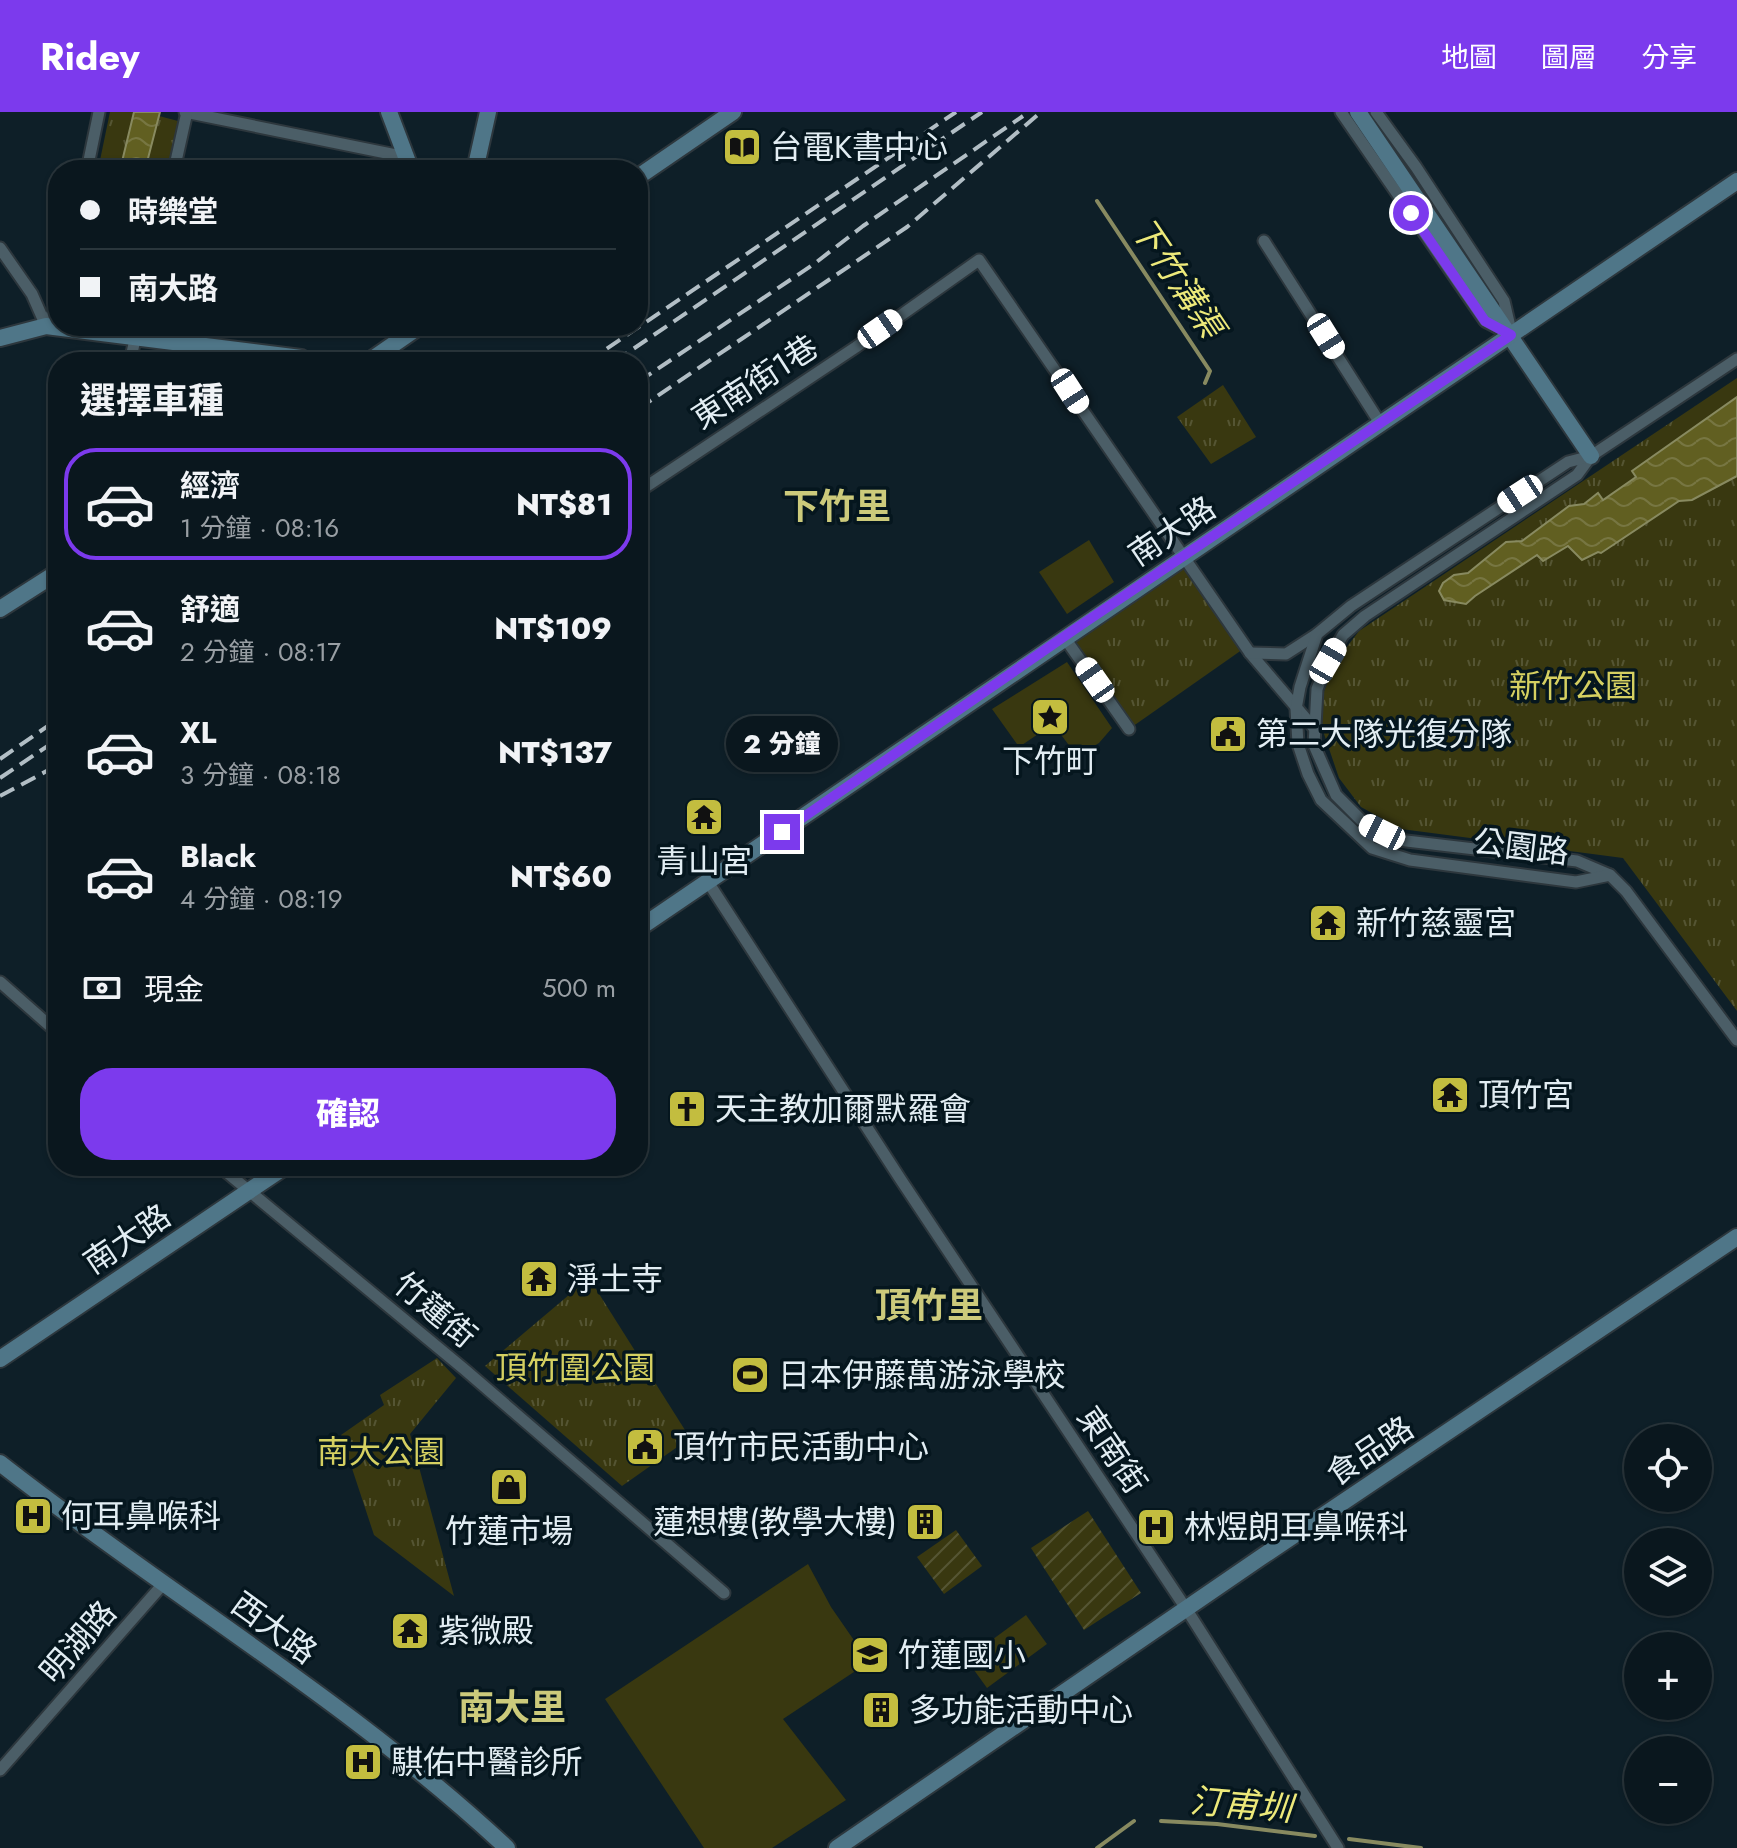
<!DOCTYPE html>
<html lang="zh-TW">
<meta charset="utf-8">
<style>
body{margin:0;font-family:Jost,"Noto Sans TC",sans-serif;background:#18242b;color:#f1f3f6;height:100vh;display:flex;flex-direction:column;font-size:30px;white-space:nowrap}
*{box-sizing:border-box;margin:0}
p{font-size:26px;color:#999fa4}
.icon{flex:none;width:44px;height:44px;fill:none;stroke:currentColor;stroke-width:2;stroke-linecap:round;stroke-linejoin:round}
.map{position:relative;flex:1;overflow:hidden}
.sheet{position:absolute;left:48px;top:240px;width:600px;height:824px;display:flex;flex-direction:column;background:#0a171e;border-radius:32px;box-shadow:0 2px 6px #0004,0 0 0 2px #2a363c}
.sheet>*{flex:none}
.top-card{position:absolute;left:48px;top:48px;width:600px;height:176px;border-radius:32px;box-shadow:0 2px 6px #0004,0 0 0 2px #2a363c;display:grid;align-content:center;height:176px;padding:0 32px;background:#0a171e}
.buttons{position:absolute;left:1624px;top:1312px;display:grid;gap:16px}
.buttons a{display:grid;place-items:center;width:88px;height:88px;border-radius:50%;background:#0a171e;box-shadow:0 2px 6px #0004,0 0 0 2px #2a363c;font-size:40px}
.end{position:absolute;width:36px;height:36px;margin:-18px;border:10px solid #7c3aed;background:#fff;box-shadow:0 0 0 4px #fff}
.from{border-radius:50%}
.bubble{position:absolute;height:56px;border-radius:28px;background:#0a171e;box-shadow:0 2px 6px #0004,0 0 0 2px #2a363c;font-size:26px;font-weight:800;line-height:56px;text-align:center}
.car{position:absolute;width:24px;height:48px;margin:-24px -12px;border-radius:10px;box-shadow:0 0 6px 2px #0007;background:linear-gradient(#fff 24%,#345 0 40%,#fff 0 76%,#345 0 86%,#fff 0)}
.top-card b{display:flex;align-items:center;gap:28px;height:76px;font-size:30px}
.top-card b+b{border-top:2px solid #2a363c}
.top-card i{width:20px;height:20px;background:#f1f3f6}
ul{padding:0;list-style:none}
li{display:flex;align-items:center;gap:24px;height:112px;margin:0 16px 12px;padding:0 16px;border:4px solid transparent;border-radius:32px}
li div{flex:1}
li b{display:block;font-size:30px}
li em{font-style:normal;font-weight:800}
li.active{border-color:#7c3aed}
li>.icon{width:72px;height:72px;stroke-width:1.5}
h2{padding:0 32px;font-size:36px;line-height:96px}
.pay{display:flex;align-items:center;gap:20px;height:88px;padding:0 32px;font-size:30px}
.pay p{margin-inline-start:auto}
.primary-button{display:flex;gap:16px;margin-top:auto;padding:16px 32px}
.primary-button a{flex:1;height:92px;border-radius:32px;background:#7c3aed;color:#fff;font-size:32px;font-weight:800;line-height:92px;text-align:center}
header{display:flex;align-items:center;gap:48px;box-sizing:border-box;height:112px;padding:0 40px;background:#7c3aed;color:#fff}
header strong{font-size:38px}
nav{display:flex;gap:44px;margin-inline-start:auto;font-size:28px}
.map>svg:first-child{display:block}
</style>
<header>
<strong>Ridey</strong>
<nav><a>地圖</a><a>圖層</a><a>分享</a></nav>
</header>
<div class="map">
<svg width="1737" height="1736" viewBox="0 0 1737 1736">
<defs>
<pattern id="park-tufts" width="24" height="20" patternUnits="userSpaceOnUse" patternTransform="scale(2)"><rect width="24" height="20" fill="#393810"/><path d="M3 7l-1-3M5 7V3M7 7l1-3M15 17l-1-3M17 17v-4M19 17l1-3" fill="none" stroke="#553"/></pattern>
<pattern id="garden-furrows" width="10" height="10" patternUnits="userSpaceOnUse" patternTransform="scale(2)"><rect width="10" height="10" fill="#393810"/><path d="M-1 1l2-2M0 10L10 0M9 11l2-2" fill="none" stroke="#553"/></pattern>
<pattern id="water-waves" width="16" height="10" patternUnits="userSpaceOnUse" patternTransform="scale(2)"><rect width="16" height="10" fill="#615f21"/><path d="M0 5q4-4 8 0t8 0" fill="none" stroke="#777642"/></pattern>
</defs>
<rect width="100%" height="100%" fill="#0e1f28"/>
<g fill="#393810">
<polygon points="1089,428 1114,470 1067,502 1039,460"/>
<polygon points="1067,550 1112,616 1099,631 1077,644 1053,612 1019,635 992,597"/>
<polygon points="808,1452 831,1495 869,1550 783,1607 846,1688 772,1736 704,1736 605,1587"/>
<polygon points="1026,1503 1047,1532 987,1576 966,1547"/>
</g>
<g fill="url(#park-tufts)">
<polygon points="110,0 134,0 120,58 98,58"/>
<polygon points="159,4 178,9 167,58 145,58"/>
<polygon points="1737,266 1737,899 1623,746 1401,717 1361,695 1339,666 1322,616 1323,582 1336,549 1359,519"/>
<polygon points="1223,273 1256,325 1211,352 1177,305"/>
<polygon points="1183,446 1246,535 1129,617 1064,525"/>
<polygon points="589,1166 690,1326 622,1374 485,1254"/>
<polygon points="437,1246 456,1266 410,1322 454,1484 374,1423 341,1323 384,1293 380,1283"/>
</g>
<g fill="url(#garden-furrows)">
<polygon points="1088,1399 1141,1481 1084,1518 1031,1436"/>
<polygon points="956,1418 982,1454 944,1482 917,1445"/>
</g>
<g fill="url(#water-waves)" stroke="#888a60" stroke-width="2">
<polygon points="134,0 160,0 145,58 120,58"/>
<polygon points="1737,285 1737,364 1692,388 1679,389 1601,441 1598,440 1582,448 1568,434 1543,449 1537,443 1475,484 1466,492 1444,488 1439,479 1443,471 1454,463 1468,461 1506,430 1522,429 1569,394 1584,392 1598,381 1603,388 1636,365 1632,359"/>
</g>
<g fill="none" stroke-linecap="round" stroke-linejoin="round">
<g stroke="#888a60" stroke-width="4">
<polyline points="1097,89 1210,259 1205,271"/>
<polyline points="1161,1709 1217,1712 1315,1724"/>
<polyline points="1349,1727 1421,1736"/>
<polyline points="1097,1736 1134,1709"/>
</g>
<g stroke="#2d373d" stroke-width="15">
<g id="street">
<polyline points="185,0 406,45"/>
<polyline points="1341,0 1485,209 1504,219"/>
<polyline points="1376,0 1416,55 1504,189 1511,219"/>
<polyline points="87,58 99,0"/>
<polyline points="174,58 187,0"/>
<polyline points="1264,129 1380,311"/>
<polyline points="0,136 32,182 46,214"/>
<polyline points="46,214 58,189"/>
<polyline points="130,250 138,214"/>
<polyline points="1591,344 1577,363 1365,504 1343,523 1328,549 1317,577 1314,633 1336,683 1365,712 1398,728 1577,749 1610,763 1626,779 1737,928"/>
<polyline points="638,380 856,235 979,148 1250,541 1314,616"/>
<polyline points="1064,525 1129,617"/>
<polyline points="1250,541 1286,542 1317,522"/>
<polyline points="1610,763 1576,770 1410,748 1372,736 1321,688 1308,662 1298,632 1296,597 1300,575 1317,522 1351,494 1568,350 1591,344 1737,247"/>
<polyline points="708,770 901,1068 1187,1498 1338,1736"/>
<polyline points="0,870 58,921"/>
<polyline points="219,1054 464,1257 724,1481"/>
<polyline points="0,1658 164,1471"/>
</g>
</g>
<g stroke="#2d373d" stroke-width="20">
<g id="secondary">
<polyline points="389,0 411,58"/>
<polyline points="1358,0 1591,344"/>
<polyline points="475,58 488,0"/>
<polyline points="638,65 733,0"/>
<polyline points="0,226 46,214 301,246 303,250"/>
<polyline points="368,250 420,214"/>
<polyline points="0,497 58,460"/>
<polyline points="638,817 1737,69"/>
<polyline points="0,1247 286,1054"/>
<path d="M0,1351C167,1482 352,1591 507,1736"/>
<polyline points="837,1736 1260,1446 1737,1125"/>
</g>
</g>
<use href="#street" stroke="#4b5e67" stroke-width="11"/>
<use href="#secondary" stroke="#4f7688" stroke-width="16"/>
<g stroke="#b2bec5" stroke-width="4" stroke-dasharray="16 8" stroke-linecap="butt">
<polyline points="587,250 956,0"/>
<polyline points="614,250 982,0"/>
<polyline points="638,270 814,152 863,114 1023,4"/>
<polyline points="638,297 907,115 1041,0"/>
<polyline points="0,647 58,607"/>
<polyline points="0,666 58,627"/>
<polyline points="0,684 58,653"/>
</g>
</g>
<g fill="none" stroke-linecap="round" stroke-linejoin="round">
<polyline stroke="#7c3aed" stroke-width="10" points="782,720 1078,515 1511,223 1485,209 1411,101"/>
</g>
<defs>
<g id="library-square" transform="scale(2)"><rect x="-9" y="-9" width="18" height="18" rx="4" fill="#c3bd3f" stroke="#05161e"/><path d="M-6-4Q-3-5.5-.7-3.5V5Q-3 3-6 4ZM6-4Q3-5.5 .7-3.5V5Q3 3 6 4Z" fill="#111"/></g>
<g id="sight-square" transform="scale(2)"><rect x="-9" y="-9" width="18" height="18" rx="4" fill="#c3bd3f" stroke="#05161e"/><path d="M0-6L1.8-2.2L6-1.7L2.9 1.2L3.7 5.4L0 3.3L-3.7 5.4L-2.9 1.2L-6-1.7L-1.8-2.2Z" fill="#111"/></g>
<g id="civic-square" transform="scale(2)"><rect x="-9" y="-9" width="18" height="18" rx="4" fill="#c3bd3f" stroke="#05161e"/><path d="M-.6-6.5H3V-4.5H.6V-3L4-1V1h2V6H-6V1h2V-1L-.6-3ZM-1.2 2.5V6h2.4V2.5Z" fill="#111"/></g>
<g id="temple-square" transform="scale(2)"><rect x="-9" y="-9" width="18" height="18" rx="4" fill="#c3bd3f" stroke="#05161e"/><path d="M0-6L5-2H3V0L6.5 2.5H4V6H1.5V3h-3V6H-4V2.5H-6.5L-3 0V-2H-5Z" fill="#111"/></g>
<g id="church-square" transform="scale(2)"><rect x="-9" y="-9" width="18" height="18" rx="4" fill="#c3bd3f" stroke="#05161e"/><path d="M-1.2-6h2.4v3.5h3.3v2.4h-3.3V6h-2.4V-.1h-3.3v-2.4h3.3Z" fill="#111"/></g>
<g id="stadium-square" transform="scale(2)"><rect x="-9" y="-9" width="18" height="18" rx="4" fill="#c3bd3f" stroke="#05161e"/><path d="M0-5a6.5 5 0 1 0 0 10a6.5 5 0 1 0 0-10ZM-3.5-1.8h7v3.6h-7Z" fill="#111"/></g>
<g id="shop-square" transform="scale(2)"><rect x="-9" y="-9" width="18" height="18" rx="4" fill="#c3bd3f" stroke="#05161e"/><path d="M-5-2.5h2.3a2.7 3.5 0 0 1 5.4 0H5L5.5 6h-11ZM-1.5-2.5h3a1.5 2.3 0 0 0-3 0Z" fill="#111"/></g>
<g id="hospital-square" transform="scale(2)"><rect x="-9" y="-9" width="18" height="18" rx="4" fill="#c3bd3f" stroke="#05161e"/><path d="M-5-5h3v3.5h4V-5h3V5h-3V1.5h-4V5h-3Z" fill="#111"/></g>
<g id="building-square" transform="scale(2)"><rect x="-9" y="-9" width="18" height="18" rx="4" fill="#c3bd3f" stroke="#05161e"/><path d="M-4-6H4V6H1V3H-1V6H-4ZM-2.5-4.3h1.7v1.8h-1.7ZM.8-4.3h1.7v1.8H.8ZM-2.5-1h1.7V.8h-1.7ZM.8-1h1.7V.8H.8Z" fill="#111"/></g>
<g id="school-square" transform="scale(2)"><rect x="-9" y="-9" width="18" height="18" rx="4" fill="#c3bd3f" stroke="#05161e"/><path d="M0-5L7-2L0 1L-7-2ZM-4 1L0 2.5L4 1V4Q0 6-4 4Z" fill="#111"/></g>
</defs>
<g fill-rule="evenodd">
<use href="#library-square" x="742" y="35"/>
<use href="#sight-square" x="1050" y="605"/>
<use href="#civic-square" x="1228" y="622"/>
<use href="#temple-square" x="704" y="705"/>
<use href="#temple-square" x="1328" y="811"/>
<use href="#temple-square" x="1450" y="983"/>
<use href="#church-square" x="687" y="997"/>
<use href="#temple-square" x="539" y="1167"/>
<use href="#stadium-square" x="750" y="1263"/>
<use href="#civic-square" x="645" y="1335"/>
<use href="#shop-square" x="509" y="1375"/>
<use href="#hospital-square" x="33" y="1404"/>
<use href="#building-square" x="925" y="1410"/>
<use href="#hospital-square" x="1156" y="1415"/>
<use href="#temple-square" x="410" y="1519"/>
<use href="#school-square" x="870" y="1543"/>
<use href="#building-square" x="881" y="1598"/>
<use href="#hospital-square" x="363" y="1650"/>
</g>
<g text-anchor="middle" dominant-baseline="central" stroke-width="7" stroke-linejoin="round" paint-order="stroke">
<g font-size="32" fill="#e2edf3" stroke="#05161e" text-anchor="start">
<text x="770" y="35">台電K書中心</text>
<text x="1256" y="622">第二大隊光復分隊</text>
<text x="1050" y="649" text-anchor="middle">下竹町</text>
<text x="704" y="749" text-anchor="middle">青山宮</text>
<text x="1356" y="811">新竹慈靈宮</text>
<text x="1478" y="983">頂竹宮</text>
<text x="715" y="997">天主教加爾默羅會</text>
<text x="567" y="1167">淨土寺</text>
<text x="778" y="1263">日本伊藤萬游泳學校</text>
<text x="673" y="1335">頂竹市民活動中心</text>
<text x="61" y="1404">何耳鼻喉科</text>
<text x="897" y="1410" text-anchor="end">蓮想樓(教學大樓)</text>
<text x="1184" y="1415">林煜朗耳鼻喉科</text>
<text x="509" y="1419" text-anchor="middle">竹蓮市場</text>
<text x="438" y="1519">紫微殿</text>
<text x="898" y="1543">竹蓮國小</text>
<text x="909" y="1598">多功能活動中心</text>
<text x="391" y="1650">騏佑中醫診所</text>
</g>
<g font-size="32" fill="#e2edf3" stroke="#05161e">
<text transform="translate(755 270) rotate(-33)">東南街1巷</text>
<text transform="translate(1172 419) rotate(-34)">南大路</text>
<text transform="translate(1521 735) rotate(7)">公園路</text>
<text transform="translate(127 1127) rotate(-34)">南大路</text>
<text transform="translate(435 1198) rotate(40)">竹蓮街</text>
<text transform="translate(1112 1338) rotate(56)">東南街</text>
<text transform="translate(1370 1339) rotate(-34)">食品路</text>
<text transform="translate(274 1516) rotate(36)">西大路</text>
<text transform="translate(78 1530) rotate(-49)">明湖路</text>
</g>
<g font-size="32" fill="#d5d061" stroke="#05161e">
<text x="1573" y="574">新竹公園</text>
<text x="575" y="1256">頂竹圍公園</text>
<text x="381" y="1340">南大公園</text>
</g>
<g font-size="34" font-style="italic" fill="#ede97a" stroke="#05161e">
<text transform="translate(1177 166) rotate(56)">下竹溝渠</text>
<text transform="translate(1241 1693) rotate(5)">汀甫圳</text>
</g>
<g font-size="36" font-weight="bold" fill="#ccca7b" stroke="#05161e">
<text x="837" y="394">下竹里</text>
<text x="929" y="1193">頂竹里</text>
<text x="512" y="1595">南大里</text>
</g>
</g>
</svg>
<div class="buttons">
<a><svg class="icon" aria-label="locate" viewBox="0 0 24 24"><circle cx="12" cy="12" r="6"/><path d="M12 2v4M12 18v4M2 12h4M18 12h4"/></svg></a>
<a><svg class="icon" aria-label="layers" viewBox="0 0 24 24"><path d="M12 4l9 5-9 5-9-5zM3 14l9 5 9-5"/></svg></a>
<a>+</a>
<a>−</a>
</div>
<i class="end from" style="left:1411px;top:101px"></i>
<i class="end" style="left:782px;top:720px"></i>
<div class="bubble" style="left:726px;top:604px;width:112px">2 分鐘</div>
<i class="car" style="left:880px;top:217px;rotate:55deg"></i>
<i class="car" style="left:1326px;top:224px;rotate:148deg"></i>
<i class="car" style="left:1070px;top:279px;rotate:147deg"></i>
<i class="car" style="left:1520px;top:382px;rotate:237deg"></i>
<i class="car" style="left:1328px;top:549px;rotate:30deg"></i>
<i class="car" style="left:1095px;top:568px;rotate:325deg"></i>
<i class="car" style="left:1382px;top:720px;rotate:296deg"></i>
<div class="top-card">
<b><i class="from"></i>時樂堂</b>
<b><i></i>南大路</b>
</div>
<section class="sheet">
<h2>選擇車種</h2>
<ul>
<li class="active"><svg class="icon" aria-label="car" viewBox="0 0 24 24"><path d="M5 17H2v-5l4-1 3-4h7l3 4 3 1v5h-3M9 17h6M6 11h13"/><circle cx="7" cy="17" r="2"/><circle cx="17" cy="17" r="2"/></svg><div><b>經濟</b><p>1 分鐘 · 08:16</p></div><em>NT$81</em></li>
<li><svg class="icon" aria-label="car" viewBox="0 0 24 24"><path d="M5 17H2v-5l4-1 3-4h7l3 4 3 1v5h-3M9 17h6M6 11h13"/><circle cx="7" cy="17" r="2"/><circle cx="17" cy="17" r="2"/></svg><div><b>舒適</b><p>2 分鐘 · 08:17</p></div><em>NT$109</em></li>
<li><svg class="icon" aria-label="car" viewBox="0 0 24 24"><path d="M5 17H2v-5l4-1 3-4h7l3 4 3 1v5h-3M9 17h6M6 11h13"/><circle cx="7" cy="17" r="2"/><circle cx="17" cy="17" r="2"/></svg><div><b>XL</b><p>3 分鐘 · 08:18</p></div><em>NT$137</em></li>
<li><svg class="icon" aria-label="car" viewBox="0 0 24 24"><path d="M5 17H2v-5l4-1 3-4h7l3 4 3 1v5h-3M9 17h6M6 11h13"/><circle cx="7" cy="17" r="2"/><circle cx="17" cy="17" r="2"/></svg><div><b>Black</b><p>4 分鐘 · 08:19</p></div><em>NT$60</em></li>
</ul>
<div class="pay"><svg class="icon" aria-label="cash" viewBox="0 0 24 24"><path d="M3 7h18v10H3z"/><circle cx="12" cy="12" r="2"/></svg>現金<p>500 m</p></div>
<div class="primary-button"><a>確認</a></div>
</section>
</div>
